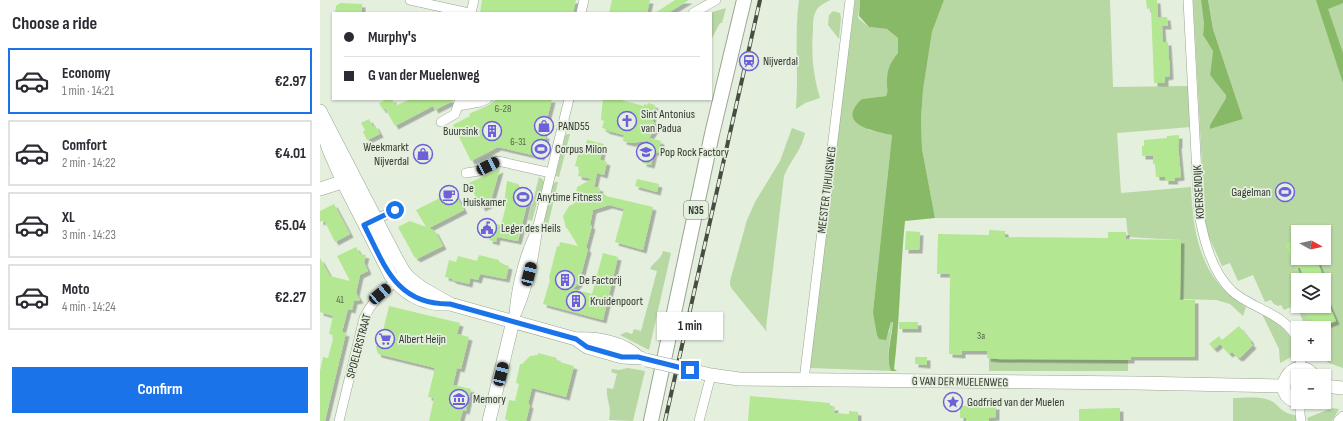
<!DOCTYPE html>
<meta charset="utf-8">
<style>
body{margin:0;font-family:"Sofia Sans Condensed",sans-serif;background:#f2f2f3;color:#2b2b33;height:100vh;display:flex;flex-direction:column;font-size:15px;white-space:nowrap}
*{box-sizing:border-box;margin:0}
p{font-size:13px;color:#7c7c81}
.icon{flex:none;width:22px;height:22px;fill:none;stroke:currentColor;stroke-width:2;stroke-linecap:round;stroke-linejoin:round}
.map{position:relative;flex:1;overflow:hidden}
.side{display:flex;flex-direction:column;background:#fff;width:320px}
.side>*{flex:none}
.guide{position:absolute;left:12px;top:12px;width:380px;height:88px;border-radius:0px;box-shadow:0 1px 3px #0004;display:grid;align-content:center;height:88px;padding:0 12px;background:#fff}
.needle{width:26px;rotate:98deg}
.fabs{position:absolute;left:971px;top:225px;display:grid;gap:8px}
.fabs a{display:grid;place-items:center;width:40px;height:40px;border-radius:0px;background:#fff;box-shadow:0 1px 3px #0004;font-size:20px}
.end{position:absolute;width:18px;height:18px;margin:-9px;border:5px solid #1a73e8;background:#fff;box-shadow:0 0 0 2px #fff}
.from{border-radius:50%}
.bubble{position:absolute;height:28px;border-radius:0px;background:#fff;box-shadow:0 1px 3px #0004;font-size:13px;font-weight:700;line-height:28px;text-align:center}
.car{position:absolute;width:12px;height:24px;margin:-12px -6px;border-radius:5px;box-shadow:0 0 3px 1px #0007;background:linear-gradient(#222 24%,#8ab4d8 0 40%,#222 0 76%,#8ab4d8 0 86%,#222 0)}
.guide b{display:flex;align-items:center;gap:14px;height:38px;font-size:15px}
.guide b+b{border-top:1px solid #e1e1e2}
.guide i{width:10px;height:10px;background:#2b2b33}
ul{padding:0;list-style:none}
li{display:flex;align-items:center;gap:12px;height:66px;margin:0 8px 6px;padding:0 4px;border:2px solid #e1e1e2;border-radius:0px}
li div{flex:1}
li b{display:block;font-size:15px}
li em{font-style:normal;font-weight:700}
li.selected{border-color:#1a73e8}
li>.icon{width:36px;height:36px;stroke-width:1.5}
h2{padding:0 12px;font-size:18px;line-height:48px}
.cta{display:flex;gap:8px;margin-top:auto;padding:8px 12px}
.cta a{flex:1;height:46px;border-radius:0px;background:#1a73e8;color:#fff;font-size:16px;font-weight:700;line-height:46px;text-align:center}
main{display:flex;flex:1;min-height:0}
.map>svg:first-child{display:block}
</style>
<main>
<section class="side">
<h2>Choose a ride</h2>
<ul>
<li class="selected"><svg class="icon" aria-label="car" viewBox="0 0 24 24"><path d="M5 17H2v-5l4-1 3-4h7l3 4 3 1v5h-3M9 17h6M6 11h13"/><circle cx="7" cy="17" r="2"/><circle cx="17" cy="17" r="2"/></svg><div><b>Economy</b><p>1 min · 14:21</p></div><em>€2.97</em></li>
<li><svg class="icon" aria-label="car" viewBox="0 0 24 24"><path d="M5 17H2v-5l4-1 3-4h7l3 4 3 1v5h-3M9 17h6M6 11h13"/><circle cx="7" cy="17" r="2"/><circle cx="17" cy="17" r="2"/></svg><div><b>Comfort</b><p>2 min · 14:22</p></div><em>€4.01</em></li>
<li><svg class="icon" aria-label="car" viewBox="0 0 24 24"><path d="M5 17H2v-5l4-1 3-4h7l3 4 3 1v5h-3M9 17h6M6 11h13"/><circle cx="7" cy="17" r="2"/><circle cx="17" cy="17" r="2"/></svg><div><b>XL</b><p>3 min · 14:23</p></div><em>€5.04</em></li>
<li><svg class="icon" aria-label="car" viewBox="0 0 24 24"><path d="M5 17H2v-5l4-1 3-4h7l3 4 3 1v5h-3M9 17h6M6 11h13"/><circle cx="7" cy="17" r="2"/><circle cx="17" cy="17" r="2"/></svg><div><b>Moto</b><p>4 min · 14:24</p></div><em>€2.27</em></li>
</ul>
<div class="cta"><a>Confirm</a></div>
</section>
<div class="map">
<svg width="1023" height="421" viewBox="0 0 1023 421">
<defs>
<filter id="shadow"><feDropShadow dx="3.5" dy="3.5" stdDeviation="0" flood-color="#0004"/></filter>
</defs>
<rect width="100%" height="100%" fill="#e4efde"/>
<g fill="#b7d7a3" fill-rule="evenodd">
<path d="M479,0H511C506,2 498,6 496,11C493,16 493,24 493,29C491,53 493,75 500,98L485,103L476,109C479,73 474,36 479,0Z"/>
<path d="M535,0H540L538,18L549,27L567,29L578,38V53C572,59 568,72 567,80C566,86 569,90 566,96L542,99L534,109L533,114L549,130L572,135L553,312L569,333L571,322H573C571,336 565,358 571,371L491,368L490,367L489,362Z"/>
<path d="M624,0H790L793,87L868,86L871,127L797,133L801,193L871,187C873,236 881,280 926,307L923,316L910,304L896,300L860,299L861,240L808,237L806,218H615L602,149L601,119L603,90L612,32Z"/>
<path d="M873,0H881L884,24L883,35L893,51L890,75L906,93V98L890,125V129L923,119L893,29L888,0H1023V368L1009,363L997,354H1004V328H986L976,305L964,310L961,305L958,306L954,304L951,300L945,302L933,275L918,281L910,263L902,266L889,237L885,222ZM978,232H1004V258H978ZM978,280H1004V306H978Z"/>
<polygon points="406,8 402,23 400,23 391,40 391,13 389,13"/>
<polygon points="513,11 520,13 521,18 519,39 508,25 509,15"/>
<path d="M472,128L485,133C482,150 470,161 464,176L446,328L447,332L412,289L410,285V281L427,220L435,202L460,161Z"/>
<polygon points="247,134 250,134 239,177 236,176 236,174 245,136"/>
<path d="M219,177C226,180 224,185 223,192L220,191L212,221L208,220Z"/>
<polygon points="235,182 238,182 228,225 225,225 224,222 233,184"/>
<path d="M343,251L351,253L329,350L300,335L306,332L312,334L314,329L321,331L337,271L330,269C333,262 341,260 343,251Z"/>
<path d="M941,312C957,322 975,333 974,354L973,356L960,363L959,349Z"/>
<polygon points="669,357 808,359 808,371 669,371"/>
<path d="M308,368L325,371L313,421L289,420C292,405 286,401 287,388L293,389L297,374L291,372L292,369L299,370Z"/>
<path d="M979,375L986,376H978V396C965,391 968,381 979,375Z"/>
<path d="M913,398C924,398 938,396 949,400C960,404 959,413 976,415L977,421H913Z"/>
<polygon points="1012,408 1019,409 1012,421 988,421 987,418"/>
</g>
<g fill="#88b966">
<path d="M540,0H624L612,32L603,90L601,119L602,149L615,218L585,221C580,270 580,320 574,369L577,371H571C565,358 572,337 573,322H571L566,340L559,339L557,335L553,312L572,135C555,131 514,125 542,99L566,96C569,90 566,86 567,80C567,70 571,61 578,53V38L567,29L549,27L539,16Z"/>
<polygon points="881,0 888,0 893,29 923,119 890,129 890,125 906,98 906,95 890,75 893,51 883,35 884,24"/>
<polygon points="996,0 1023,0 1023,3 1008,9 1023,53 1023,83"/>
</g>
<g fill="#b3e791" filter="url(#shadow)">
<polygon points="162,0 256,0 253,13 160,13"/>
<polygon points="292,0 330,0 327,13 289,13"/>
<polygon points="355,0 369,0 348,13 335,13"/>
<polygon points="826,0 837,0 838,17 847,17 848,26 842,26 843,42 848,42 850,76 845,77 845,83 834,83 831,8 827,9"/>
<polygon points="20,3 42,4 42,13 15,13 16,6"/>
<polygon points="63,99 72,99 75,105 76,104 77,105 91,99 134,99 133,101 115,110 113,106 75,126 65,108 63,110 59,103 64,101"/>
<polygon points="177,99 232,99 223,135 226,135 221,157 178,147 151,161 133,125 150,116 149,114 169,105"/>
<polygon points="283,99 297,99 324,106 324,104 327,105 328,103 335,105 332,120 334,122 335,129 329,138 341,141 338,153 334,152 331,165 323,163 329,138 327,141 311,143 303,141 304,135 285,130 286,129 282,128 284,121 281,120 281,119"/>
<polygon points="49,119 53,127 55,125 60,134 47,140 43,132 45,130 41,123"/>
<polygon points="859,135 859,145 858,145 861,177 854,178 855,181 845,181 845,177 836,177 835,164 833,164 833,156 822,156 822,146 824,146 824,140 847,138 847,136"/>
<polygon points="267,140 284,144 280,160 287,162 284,175 277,173 274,187 280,188 279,193 286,195 286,196 333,207 323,250 295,242 304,209 289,205 273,210 270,225 272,226 266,248 268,249 259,283 253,289 272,294 283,253 298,257 283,320 223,304 230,280 229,278 237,246 239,247 240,242 258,246 247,228 246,228 243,216 249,206 255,203 257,187 272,179 258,176 260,167 255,166 260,147 265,149"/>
<polygon points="180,169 170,204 162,208 159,202 158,202 149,183"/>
<polygon points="317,179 339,184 337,192 315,186"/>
<polygon points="187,181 198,184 208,200 198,241 177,237 176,242 169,240 170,235 163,233 166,222 181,225 186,206 184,203"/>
<polygon points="134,191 144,210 109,228 115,231 123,246 97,259 96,257 95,258 78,227 90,221 106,227 96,210"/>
<polygon points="14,204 30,234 15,242 4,220 0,222 0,211"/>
<polygon points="669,230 685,231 685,237 788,238 788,232 806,232 806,239 861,240 860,300 875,300 875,357 811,357 811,360 803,360 676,359 667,358 668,351 642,351 642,355 629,354 630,274 617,274 618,234 669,235"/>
<polygon points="586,231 600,232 599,250 585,250"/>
<polygon points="978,239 978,258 996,258 1002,273 1000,274 1002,280 985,280 980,268 978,268 978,273 965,244"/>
<polygon points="36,247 40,254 46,255 44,262 48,271 40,275 36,293 40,300 34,301 32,310 28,309 22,332 26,333 5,421 0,421 0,371 3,357 8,358 14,335 9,334 13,316 0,312 0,258 10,276 30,281 17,256"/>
<polygon points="159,255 179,260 179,263 189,266 186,279 160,274 158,280 150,278 149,284 132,280 133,279 125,277 129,260 136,262 138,256 157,261"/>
<polygon points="1004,293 1016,321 1006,325 1008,328 995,328 991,319 989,320 983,306 1004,306"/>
<polygon points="69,306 140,323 137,334 149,337 141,369 137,368 133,385 151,389 146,411 143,410 140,421 109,421 114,398 108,397 115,368 58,354 56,347 63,331"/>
<rect x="579" y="322" width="19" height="7"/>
<polygon points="919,326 931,341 930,342 933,345 920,358 919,357 918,358 912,352 909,354 900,344 894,349 889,344 899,336 902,340"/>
<polygon points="218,353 237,358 236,361 254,366 246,397 212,388 208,404 210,405 206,421 189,421 185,419 189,400 195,401 199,384 196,383 200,364 202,364 210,356 218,355"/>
<polygon points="595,357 607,357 607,365 595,364"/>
<polygon points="430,396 510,403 510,407 515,407 514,413 529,414 529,411 538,412 538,421 428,421"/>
<polygon points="640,406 676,406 676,417 669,418 669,421 646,421 646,418 640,418"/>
<polygon points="800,408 800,421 759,421 759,409"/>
</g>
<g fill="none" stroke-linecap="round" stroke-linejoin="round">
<g stroke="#9aa494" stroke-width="10">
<g id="street">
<polyline points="90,0 149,13"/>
<path d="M868,0L879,214C884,241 892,272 912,291C933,310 969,314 978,342"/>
<polyline points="151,13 154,0"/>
<polyline points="261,13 264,0"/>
<polyline points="373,13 396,0"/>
<polyline points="138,106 160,102 167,99"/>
<polyline points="121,122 135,114 140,99"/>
<polyline points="146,173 159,171 178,161 231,173"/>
<polyline points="51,222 75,210"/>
<path d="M194,316C195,291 204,255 215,233"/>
<path d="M193,321C208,292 214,258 218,226L249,99"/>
<polyline points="980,354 981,369"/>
<polyline points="484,380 530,0"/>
<polyline points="980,402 980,414 981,421"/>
<path d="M19,421L44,318C54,297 64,293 79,277"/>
<polyline points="379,421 391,375"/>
<polyline points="1018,421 1023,416"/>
</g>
</g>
<g stroke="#9aa494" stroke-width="14">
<g id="secondary">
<path d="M0,111L76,258L84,272L89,278L102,288L130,304L256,339C277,338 303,342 318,357"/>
<path d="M2,129L9,150L23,182L71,276C84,294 104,305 127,304"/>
<polyline points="0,189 31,179"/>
<polyline points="256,339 267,347 302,357 321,358"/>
<polyline points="370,370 391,375 419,379 815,383 964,386"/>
<polyline points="1004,386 1023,388"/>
<path d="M978,402C947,395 974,351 994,376"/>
<polyline points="169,421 193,321"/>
</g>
</g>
<g stroke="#9aa494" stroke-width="16">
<polyline id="primary" points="331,421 392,134 424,0"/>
</g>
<use href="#street" stroke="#fff" stroke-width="9"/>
<use href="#secondary" stroke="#fff" stroke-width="13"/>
<use href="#primary" stroke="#fff" stroke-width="14"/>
<g stroke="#484d44" stroke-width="4">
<polyline id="rail" points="345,421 440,0"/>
</g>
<use href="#rail" stroke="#e4efde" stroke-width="2.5" stroke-dasharray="8" stroke-linecap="butt"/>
<g stroke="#9aa494" stroke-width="14" stroke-linecap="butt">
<polyline id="secondary-bridge" points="326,360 370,370"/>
</g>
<use href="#secondary-bridge" stroke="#fff" stroke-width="13"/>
</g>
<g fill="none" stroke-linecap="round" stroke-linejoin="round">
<path stroke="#1a73e8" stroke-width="5" d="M75,210L44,225C65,266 76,305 130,304L256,339L267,347L302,357H318L370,370"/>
</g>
<defs>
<g id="station-ring" transform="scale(1)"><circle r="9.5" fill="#e4efde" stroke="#6d60da" stroke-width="1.5"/><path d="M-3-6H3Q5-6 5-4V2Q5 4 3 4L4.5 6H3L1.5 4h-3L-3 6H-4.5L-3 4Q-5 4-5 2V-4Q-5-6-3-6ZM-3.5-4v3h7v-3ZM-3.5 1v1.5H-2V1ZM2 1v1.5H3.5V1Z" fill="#6d60da"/></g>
<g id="church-ring" transform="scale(1)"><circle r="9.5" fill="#e4efde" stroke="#6d60da" stroke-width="1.5"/><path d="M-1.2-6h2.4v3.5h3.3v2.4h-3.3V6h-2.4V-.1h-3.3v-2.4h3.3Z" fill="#6d60da"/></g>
<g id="shop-ring" transform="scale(1)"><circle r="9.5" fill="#e4efde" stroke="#6d60da" stroke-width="1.5"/><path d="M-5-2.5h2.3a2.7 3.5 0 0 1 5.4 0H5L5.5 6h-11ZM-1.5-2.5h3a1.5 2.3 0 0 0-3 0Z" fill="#6d60da"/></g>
<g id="building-ring" transform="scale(1)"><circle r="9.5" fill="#e4efde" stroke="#6d60da" stroke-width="1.5"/><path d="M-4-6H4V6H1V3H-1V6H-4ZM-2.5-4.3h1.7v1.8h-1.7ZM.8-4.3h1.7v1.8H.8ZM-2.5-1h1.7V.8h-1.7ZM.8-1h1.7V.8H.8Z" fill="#6d60da"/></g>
<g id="stadium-ring" transform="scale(1)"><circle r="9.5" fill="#e4efde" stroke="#6d60da" stroke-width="1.5"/><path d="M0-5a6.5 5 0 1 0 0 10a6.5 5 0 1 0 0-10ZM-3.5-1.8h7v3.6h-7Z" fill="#6d60da"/></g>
<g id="school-ring" transform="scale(1)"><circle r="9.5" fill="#e4efde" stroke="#6d60da" stroke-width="1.5"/><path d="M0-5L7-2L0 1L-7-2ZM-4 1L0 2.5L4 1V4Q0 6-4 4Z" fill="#6d60da"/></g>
<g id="cafe-ring" transform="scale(1)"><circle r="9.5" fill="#e4efde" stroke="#6d60da" stroke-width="1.5"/><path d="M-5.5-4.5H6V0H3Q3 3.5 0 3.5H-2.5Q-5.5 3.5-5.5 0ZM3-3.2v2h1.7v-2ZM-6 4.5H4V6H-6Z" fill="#6d60da"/></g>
<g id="civic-ring" transform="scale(1)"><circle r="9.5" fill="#e4efde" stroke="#6d60da" stroke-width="1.5"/><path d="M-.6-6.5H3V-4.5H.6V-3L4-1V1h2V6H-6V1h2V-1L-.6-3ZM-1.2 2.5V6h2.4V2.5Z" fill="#6d60da"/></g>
<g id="supermarket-ring" transform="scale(1)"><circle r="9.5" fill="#e4efde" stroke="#6d60da" stroke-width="1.5"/><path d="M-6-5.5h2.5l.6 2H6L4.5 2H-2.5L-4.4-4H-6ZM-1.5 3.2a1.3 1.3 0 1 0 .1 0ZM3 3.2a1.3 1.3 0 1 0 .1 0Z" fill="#6d60da"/></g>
<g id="museum-ring" transform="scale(1)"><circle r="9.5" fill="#e4efde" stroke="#6d60da" stroke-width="1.5"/><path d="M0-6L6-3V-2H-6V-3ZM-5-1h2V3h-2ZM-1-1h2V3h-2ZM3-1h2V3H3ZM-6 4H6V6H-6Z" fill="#6d60da"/></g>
<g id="sight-ring" transform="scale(1)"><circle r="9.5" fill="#e4efde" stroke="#6d60da" stroke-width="1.5"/><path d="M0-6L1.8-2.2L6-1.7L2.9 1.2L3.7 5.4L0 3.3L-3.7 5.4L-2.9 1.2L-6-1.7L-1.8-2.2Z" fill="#6d60da"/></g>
</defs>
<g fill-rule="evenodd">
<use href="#station-ring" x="429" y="61"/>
<use href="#church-ring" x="307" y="121"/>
<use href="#shop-ring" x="224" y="126"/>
<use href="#building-ring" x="172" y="131"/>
<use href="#stadium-ring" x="221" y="149"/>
<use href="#school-ring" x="326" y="152"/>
<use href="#shop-ring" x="103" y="154"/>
<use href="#stadium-ring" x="965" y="192"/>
<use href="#cafe-ring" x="129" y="195"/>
<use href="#stadium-ring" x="203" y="197"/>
<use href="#civic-ring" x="167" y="228"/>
<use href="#building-ring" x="245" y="280"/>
<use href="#building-ring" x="256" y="301"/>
<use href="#supermarket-ring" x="65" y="339"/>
<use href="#museum-ring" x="139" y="399"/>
<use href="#sight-ring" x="633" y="402"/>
</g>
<g text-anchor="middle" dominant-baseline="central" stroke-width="3.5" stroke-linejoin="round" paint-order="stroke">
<g font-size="10" fill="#536348">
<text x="183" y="109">6-28</text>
<text x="198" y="142">6-31</text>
<text x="20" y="300">41</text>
<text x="661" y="336">3a</text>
</g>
<rect fill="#e4efde" stroke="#686e64" stroke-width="1" x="364" y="201" width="24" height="18" rx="3"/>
<g font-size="11" font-weight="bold" fill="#333730">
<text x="376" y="210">N35</text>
</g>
<g font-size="12" fill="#333730" stroke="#e4efde" text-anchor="start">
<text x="443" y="61">Nijverdal</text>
<text x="321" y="114">Sint Antonius<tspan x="321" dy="14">van Padua</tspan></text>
<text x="238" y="126">PAND55</text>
<text x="158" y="131" text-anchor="end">Buursink</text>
<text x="89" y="147" text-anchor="end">Weekmarkt<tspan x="89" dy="14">Nijverdal</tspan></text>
<text x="235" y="149">Corpus Milon</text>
<text x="340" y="152">Pop Rock Factory</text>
<text x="143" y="188">De<tspan x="143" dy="14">Huiskamer</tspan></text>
<text x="951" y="192" text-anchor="end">Gagelman</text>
<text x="217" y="197">Anytime Fitness</text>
<text x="181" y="228">Leger des Heils</text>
<text x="259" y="280">De Factorij</text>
<text x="270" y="301">Kruidenpoort</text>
<text x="79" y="339">Albert Heijn</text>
<text x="153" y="399">Memory</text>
<text x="647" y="402">Godfried van der Muelen</text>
</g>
<g font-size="12" fill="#333730" stroke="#e4efde">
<text transform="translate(507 190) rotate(-83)">MEESTER TIJHUISWEG</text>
<text transform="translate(879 192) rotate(-93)">KOERSENDIJK</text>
<text transform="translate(39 346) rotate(-75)">SPOELERSTRAAT</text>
<text transform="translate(640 382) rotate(1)">G VAN DER MUELENWEG</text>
</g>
</g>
</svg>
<div class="fabs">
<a><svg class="needle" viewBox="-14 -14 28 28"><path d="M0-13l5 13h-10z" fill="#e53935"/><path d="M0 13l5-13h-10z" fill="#7c7c81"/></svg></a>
<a><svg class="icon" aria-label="layers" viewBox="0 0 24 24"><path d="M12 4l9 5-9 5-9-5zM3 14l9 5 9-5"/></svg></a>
<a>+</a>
<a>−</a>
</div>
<i class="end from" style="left:75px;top:210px"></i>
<i class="end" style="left:370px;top:370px"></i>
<div class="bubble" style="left:337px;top:312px;width:66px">1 min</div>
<i class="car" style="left:168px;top:166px;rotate:63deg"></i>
<i class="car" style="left:209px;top:274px;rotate:14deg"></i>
<i class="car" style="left:60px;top:294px;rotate:50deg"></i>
<i class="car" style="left:181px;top:374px;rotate:14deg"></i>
<div class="guide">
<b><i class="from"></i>Murphy's</b>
<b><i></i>G van der Muelenweg</b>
</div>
</div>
</main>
